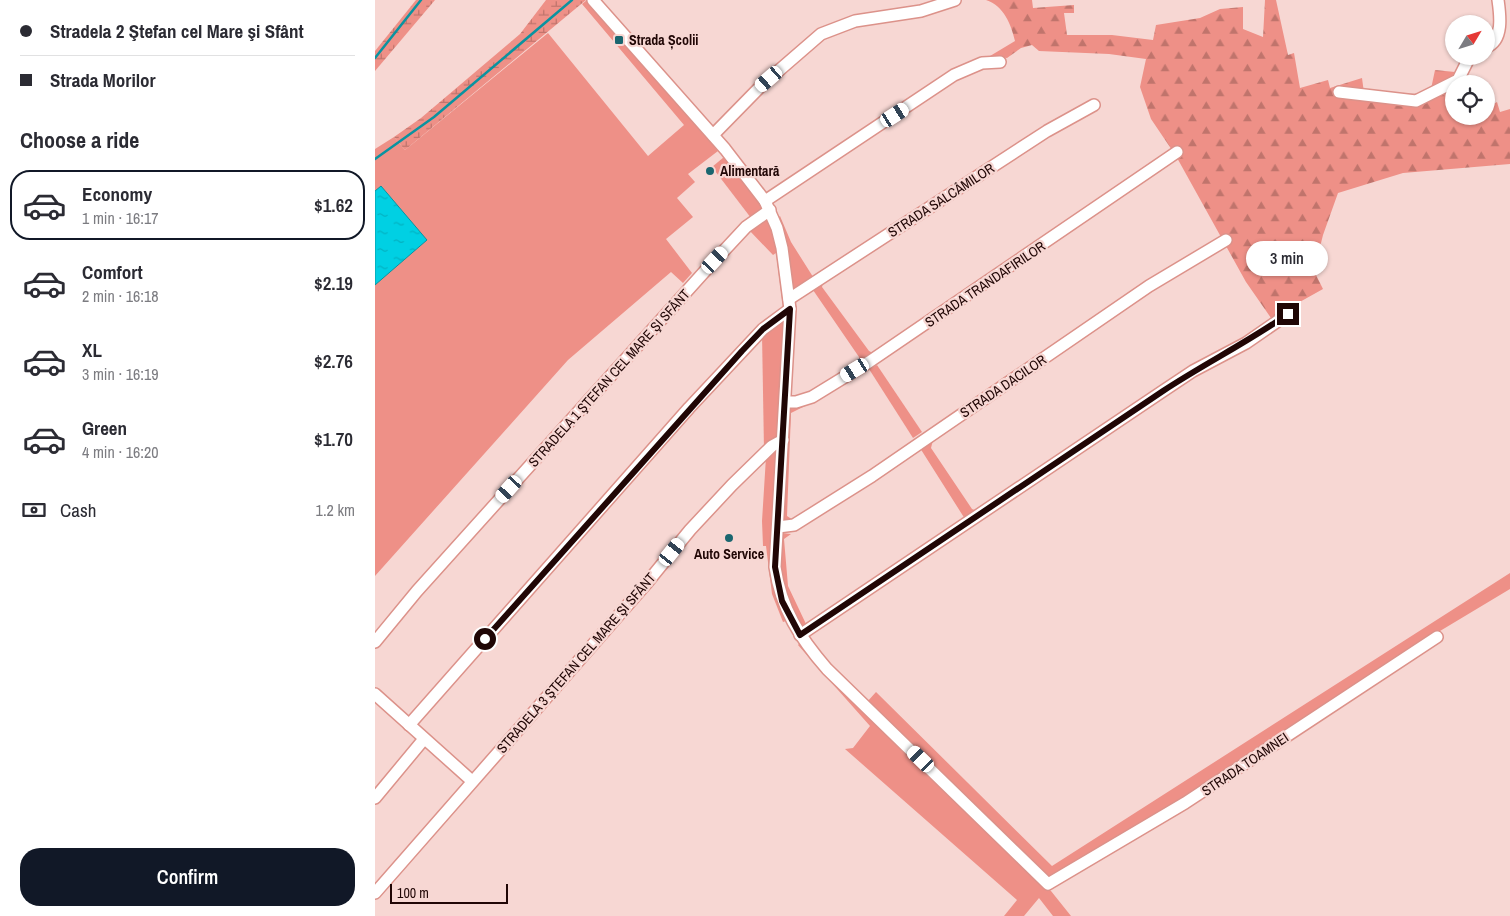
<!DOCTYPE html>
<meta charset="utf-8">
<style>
body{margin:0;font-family:"Archivo Narrow",sans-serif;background:#f7f7f7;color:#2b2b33;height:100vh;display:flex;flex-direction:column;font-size:19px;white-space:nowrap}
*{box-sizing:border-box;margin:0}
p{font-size:16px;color:#7c7c81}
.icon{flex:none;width:28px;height:28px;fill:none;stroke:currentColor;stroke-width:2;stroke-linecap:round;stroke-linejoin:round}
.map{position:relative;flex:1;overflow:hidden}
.drawer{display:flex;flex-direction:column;background:#fff;width:375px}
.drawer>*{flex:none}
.banner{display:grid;align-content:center;height:110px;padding:0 20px;background:#fff}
.needle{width:32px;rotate:52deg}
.tools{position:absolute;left:1070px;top:15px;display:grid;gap:10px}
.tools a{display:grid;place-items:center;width:50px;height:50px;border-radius:50%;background:#fff;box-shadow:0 1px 4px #0004;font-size:25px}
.scale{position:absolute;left:15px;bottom:12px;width:118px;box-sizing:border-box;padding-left:5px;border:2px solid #200605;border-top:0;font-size:14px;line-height:18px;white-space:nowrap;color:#200605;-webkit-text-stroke:4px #f7d7d3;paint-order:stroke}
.end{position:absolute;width:22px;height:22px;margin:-11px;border:6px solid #200605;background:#fff;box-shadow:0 0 0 2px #fff}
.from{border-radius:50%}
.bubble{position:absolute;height:35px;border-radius:18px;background:#fff;box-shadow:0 1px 4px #0004;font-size:16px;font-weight:600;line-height:35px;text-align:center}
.car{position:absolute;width:15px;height:30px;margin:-15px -8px;border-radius:6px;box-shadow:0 0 4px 1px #0007;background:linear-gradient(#fff 24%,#345 0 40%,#fff 0 76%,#345 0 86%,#fff 0)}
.banner b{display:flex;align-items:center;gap:18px;height:48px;font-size:19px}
.banner b+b{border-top:1px solid #e1e1e2}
.banner i{width:12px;height:12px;background:#2b2b33}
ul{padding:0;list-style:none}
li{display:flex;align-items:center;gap:15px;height:70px;margin:0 10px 8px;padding:0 10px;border:2px solid transparent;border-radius:20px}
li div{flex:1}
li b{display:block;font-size:19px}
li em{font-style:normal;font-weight:600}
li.on{border-color:#111827}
li>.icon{width:45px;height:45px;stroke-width:1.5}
h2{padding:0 20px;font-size:22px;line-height:60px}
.pay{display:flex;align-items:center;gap:12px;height:55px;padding:0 20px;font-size:19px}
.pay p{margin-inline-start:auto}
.cta{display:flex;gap:10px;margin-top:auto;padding:10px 20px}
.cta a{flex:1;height:58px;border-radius:20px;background:#111827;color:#fff;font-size:20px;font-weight:600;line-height:58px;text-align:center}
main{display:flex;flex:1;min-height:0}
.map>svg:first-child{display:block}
</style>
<main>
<section class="drawer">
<div class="banner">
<b><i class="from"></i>Stradela 2 Ştefan cel Mare şi Sfânt</b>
<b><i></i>Strada Morilor</b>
</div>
<h2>Choose a ride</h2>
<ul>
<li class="on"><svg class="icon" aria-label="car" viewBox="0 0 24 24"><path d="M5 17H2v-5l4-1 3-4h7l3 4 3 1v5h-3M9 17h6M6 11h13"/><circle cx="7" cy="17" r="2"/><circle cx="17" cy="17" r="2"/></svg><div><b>Economy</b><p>1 min · 16:17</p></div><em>$1.62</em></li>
<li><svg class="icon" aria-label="car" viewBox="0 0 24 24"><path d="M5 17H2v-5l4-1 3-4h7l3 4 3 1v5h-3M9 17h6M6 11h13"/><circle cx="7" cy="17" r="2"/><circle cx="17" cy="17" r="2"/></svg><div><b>Comfort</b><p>2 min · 16:18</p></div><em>$2.19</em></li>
<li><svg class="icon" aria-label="car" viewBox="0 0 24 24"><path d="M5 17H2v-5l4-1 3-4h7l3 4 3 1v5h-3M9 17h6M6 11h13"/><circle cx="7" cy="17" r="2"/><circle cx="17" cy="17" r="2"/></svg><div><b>XL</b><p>3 min · 16:19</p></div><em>$2.76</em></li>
<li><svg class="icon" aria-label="car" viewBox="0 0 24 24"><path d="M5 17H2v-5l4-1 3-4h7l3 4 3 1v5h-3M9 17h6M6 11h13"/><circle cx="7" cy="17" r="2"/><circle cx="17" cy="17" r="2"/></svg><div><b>Green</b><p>4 min · 16:20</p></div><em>$1.70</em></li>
</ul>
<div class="pay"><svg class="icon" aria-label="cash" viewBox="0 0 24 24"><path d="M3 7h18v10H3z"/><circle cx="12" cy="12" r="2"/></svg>Cash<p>1.2 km</p></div>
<div class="cta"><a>Confirm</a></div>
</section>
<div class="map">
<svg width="1135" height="916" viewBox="0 0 1135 916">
<defs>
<pattern id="forest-firs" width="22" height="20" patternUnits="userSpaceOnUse" patternTransform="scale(1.25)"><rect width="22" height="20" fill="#ee9087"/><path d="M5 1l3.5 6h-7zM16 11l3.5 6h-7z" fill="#c0746c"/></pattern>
<pattern id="wetland-marsh" width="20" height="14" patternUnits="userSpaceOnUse" patternTransform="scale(1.25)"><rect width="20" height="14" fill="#ee9087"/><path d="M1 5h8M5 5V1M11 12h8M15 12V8" fill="none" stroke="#c0746c"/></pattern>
<pattern id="water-ripples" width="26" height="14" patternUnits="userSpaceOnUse" patternTransform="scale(1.25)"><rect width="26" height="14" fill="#00d0e3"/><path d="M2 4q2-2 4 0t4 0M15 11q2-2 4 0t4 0" fill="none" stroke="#02b1c1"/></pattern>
</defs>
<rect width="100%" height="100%" fill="#f7d7d3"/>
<g fill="#ee9087">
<polygon points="212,0 343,151 313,174 320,182 302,198 318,217 291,239 317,273 308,283 296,272 193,360 0,576 0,149 19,137 30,150 173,33 273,156 309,125 207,4"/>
<polygon points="349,157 372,184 389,209 376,218 337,167"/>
<polygon points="394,216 405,255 411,304 408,307 401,253 398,255 374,230"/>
<polygon points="405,216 416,242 440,280 419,293 403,218"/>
<polygon points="448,283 447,287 494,351 500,354 485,364 484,357 438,290"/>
<polygon points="411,315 405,435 389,450 387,334"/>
<polygon points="502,365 547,432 538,438 494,369"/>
<polygon points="429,404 430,406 416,413 412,516 418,520 407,521 415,407"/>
<polygon points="558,440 556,448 597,509 602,511 590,519 545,448"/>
<polygon points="405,445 396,563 400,594 411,621 408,622 397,594 391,546 388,546 387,521 391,457"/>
<path d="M407,533L416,534L409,539L413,586L431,624L428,627L423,626C405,595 405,568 407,533Z"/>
<polygon points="1135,573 1135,589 1060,634 808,802 673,879 492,702 501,692 677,866"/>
<polygon points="425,643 676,891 696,916 678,916 664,898 649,916 629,916 642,900 470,749 478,748 495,726 423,645"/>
</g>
<path fill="url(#forest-firs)" d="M611,0H657L658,8L699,5V13H689L692,35H737L778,40L781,25L825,18L845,9L868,7V29L888,37L890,0H901L913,55L919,53L925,88L953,80L955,88L987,78L989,93L1047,94L1056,89L1060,70L1080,72L1079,116H1111V108L1122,102L1125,112L1135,109V164L1028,173L963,193L948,235L939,271L948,289L896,318L871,282L801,156L776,119L765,87L771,59L734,54L664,51L657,45L646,48L632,58L615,56L640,41C636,24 629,6 611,0Z"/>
<g fill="url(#wetland-marsh)">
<polygon points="41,0 60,0 0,71 0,51"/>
<polygon points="171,0 211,0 30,150 19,137 46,118 145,34"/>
</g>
<polygon fill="url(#water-ripples)" stroke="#0a93a0" points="6,186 52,240 0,285 0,191"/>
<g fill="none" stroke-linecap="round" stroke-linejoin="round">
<g stroke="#0a93a0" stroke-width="2.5">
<polyline points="0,58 46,0"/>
<polyline points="0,159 59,117 197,0"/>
</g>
<g stroke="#dc928a" stroke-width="14">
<g id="minor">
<path d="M218,0L350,149L390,201L402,228L407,248L415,309L400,567C406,609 425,638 452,669L673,884L810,803L1062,637"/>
<path d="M1111,47C1129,41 1125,14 1123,0"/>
<polyline points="964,92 1041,101 1083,80 1095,56"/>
<polyline points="338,135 386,86 446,34 480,21 546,11 580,0"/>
<polyline points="390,201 579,75 607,63 625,62"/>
<polyline points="414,299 672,131 719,105"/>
<polyline points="411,402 421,402 437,397 494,362 802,152"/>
<polyline points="403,527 419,525 497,476 774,286 851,240"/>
<polyline points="425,635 788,391 818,371 871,343 913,314"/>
<polyline points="0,642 42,591 330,271 371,227 395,210"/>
<polyline points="0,694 97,781"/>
<polyline points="34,725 314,408 388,329 415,309"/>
<polyline points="0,798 49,739"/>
<polyline points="0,893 271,584 315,530 357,485 397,446 408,440"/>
</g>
</g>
<use href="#minor" stroke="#fff" stroke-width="11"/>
</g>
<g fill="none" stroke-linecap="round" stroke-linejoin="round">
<path stroke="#200605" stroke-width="6" d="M110,639L367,351L388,329L415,309L400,567L407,601L425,635L788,391C829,364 873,342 913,314"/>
</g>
<g fill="#1a666f" stroke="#f7d7d3" stroke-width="2">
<rect x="239" y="35" width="10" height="10" rx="2.5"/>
<circle cx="335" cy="171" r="5"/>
<circle cx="354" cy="538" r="5"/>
</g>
<g text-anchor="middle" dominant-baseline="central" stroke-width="4.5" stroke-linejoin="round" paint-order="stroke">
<g font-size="14" font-weight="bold" fill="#200605" stroke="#f7d7d3" text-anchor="start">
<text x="254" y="40">Strada Școlii</text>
<text x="345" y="171">Alimentară</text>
<text x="354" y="554" text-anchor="middle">Auto Service</text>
</g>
<g font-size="14" fill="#200605" stroke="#f7d7d3">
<text transform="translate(566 200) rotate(-33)">STRADA SALCÂMILOR</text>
<text transform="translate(610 284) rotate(-34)">STRADA TRANDAFIRILOR</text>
<text transform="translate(234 378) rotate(-48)">STRADELA 1 ŞTEFAN CEL MARE ŞI SFÂNT</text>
<text transform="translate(628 386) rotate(-34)">STRADA DACILOR</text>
<text transform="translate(201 663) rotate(-49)">STRADELA 3 ŞTEFAN CEL MARE ŞI SFÂNT</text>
<text transform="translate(870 764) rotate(-34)">STRADA TOAMNEI</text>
</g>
</g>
</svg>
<div class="tools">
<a><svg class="needle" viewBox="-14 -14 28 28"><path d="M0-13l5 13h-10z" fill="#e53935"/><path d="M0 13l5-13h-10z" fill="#7c7c81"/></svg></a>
<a><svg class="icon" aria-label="locate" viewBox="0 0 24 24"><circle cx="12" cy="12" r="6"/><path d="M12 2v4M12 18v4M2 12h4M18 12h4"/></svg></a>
</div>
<div class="scale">100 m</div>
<i class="end from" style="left:110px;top:639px"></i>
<i class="end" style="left:913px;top:314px"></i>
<div class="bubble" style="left:871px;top:241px;width:82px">3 min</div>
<i class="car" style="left:394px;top:79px;rotate:229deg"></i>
<i class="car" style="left:520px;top:115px;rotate:57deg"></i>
<i class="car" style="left:340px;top:260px;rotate:43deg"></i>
<i class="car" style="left:480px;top:370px;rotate:239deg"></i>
<i class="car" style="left:134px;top:489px;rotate:222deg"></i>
<i class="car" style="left:297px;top:552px;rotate:39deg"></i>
<i class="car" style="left:546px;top:759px;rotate:314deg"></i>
</div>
</main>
